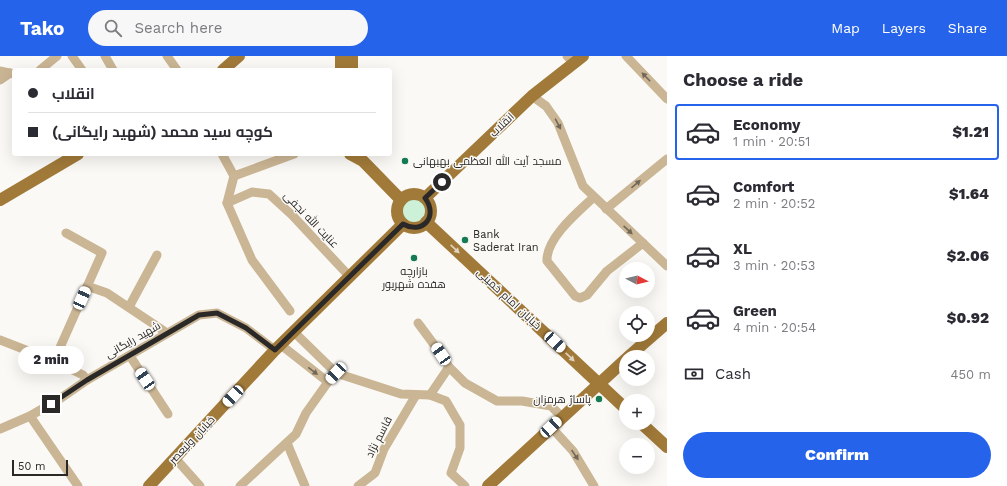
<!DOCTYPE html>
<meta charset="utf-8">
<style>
body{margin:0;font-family:"Work Sans",Cairo,sans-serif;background:#f7f7f7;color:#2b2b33;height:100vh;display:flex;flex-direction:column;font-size:15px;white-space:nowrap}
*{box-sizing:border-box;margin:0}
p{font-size:13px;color:#7c7c81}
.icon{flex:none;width:22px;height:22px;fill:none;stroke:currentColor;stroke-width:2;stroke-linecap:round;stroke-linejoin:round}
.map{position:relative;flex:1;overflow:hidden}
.panel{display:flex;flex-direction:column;background:#fff;width:340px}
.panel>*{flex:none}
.top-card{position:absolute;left:12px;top:12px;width:380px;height:88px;border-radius:4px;box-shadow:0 4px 16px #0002;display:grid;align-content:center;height:88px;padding:0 16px;background:#fff}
.needle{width:26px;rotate:97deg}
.buttons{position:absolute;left:619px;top:206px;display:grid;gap:8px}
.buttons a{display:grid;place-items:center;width:36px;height:36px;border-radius:50%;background:#fff;box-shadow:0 4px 16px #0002;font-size:20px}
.scale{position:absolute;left:12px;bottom:10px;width:56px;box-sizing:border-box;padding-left:4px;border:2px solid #2a2928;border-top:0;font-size:11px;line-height:14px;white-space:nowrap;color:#2a2928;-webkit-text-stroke:3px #fbf9f5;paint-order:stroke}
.end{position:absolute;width:18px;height:18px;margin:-9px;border:5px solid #2a2928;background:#fff;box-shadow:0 0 0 2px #fff}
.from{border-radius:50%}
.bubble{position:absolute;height:28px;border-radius:14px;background:#fff;box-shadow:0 4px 16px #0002;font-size:13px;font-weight:800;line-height:28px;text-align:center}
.car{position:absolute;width:12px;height:24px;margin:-12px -6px;border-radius:5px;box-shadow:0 0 3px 1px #0007;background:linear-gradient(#fff 24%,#345 0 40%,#fff 0 76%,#345 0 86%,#fff 0)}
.top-card b{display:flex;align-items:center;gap:14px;height:38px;font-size:15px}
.top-card b+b{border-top:1px solid #e1e1e2}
.top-card i{width:10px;height:10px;background:#2b2b33}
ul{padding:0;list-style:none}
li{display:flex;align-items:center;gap:12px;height:56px;margin:0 8px 6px;padding:0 8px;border:2px solid transparent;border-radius:4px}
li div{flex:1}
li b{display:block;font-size:15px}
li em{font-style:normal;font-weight:800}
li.current{border-color:#2563eb}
li>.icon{width:36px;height:36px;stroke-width:1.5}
h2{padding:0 16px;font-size:18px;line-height:48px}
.pay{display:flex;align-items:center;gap:10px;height:44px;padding:0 16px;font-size:15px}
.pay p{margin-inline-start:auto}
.cta{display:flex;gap:8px;margin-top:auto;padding:8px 16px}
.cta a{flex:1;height:46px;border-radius:24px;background:#2563eb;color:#fff;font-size:16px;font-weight:800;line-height:46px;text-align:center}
header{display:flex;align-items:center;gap:24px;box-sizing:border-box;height:56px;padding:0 20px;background:#2563eb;color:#fff}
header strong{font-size:19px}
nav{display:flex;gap:22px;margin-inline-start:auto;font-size:14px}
.search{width:280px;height:36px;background:#f7f7f7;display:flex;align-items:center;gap:10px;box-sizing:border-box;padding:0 14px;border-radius:22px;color:#7c7c81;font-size:15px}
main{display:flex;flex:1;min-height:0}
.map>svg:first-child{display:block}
</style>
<header>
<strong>Tako</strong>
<div class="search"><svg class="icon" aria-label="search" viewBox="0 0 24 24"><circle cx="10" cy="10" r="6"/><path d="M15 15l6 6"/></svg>Search here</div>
<nav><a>Map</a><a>Layers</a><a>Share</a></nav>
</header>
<main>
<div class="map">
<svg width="667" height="430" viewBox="0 0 667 430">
<rect width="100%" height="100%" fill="#fbf9f5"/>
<circle fill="#ccf0d8" cx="414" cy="155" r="14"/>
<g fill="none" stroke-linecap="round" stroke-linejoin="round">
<g stroke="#cab594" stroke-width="9">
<polyline points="72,0 82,14"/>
<polyline points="105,0 113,14"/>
<polyline points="167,0 177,14"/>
<polyline points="567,0 574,7"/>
<polyline points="626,0 667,43"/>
<polyline points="40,14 57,0"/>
<polyline points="0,15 14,18"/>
<polyline points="0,24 10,17"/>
<polyline points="532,40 546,50 558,67 583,130 667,210"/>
<polyline points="222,98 234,120 227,147 252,204 290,255"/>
<polyline points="234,120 294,98"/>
<path d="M594,141C578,156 546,182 547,205L575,240L580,242L587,239L607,215L643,187"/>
<polyline points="227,147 252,136 269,138 292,159 350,221"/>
<polyline points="606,153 667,103"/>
<polyline points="87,230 107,237 167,277"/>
<polyline points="129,251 157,199"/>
<polyline points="418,267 441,298 449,311"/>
<polyline points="294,276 336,317 401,338 430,339 446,345 460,369 460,392 451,417 465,430"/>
<polyline points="0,284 54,305 83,319 87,324"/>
<polyline points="281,289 328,326"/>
<polyline points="130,300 168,358"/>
<polyline points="54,305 102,197 66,177"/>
<polyline points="430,339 449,311 465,327 497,345 522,345 551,350 562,361"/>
<polyline points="30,360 78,430"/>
<polyline points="551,371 573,395 594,430"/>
<polyline points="0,373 30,360 61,342 87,324 199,259 217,257 246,272 275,294"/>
<polyline points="287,387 305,430"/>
<polyline points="175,402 200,430"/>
<polyline points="240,430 296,378 306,357 328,326 336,317"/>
<polyline points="358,430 375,417 384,393 416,339"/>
</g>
<g stroke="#a17a39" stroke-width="12">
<polyline points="341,0 341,14"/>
<polyline points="352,0 352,14"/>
<polyline points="223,14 239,0"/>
<polyline points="350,98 363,105 401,144"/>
<circle cx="414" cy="155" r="17"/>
<polyline points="425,142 532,40 583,0"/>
<polyline points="0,144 78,98"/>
<polyline points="426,166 626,353"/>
<polyline points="628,301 667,267"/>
<polyline points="641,367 667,391"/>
<polyline points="149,430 275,294 403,168"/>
<polyline points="488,430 626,303"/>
</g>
</g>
<defs><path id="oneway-solid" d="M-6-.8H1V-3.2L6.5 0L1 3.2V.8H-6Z"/></defs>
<g fill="#726859">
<use href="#oneway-solid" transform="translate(646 21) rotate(-134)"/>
<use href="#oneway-solid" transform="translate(558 68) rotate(62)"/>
<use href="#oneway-solid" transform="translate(636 128) rotate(-40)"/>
<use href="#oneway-solid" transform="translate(628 174) rotate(43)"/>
<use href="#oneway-solid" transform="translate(313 315) rotate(38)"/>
<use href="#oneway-solid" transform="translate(575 399) rotate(56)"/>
</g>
<g fill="#e0d3bd">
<use href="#oneway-solid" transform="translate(455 193) rotate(43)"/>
<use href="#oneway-solid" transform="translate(570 301) rotate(43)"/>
</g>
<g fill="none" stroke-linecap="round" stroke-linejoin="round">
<path stroke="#2a2928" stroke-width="5" d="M51,348L87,324L199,259L217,257L246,272L275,294L403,168C422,179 439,161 425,142L442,126"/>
</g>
<g fill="#147b55" stroke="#fbf9f5" stroke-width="1.5">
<circle cx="405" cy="105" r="4"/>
<circle cx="465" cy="184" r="4"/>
<circle cx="414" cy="202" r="4"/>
<circle cx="599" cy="343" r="4"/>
</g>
<g text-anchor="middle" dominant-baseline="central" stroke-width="3" stroke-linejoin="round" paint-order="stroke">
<g font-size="11" fill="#2a2928" stroke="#fbf9f5">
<text transform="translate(502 69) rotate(-44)">انقلاب</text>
<text transform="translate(311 164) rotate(46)">عنایت الله نجفی</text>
<text transform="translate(509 243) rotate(43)">خیابان امام خمینی</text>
<text transform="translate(133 284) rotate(-30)">شهید رایگانی</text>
<text transform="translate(379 381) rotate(-63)">قاسم نژاد</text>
<text transform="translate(192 384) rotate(-47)">خیابان ولیعصر</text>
</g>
<g font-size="11" fill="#2a2928" stroke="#fbf9f5" text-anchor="start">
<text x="413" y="105">مسجد آیت الله العظمی بهبهانی</text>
<text x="473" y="178">Bank<tspan x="473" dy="13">Saderat Iran</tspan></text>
<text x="414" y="215" text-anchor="middle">بازارچه<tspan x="414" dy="13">هفده شهریور</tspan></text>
<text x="591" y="343" text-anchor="end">پاساژ هرمزان</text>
</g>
</g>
</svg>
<div class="buttons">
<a><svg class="needle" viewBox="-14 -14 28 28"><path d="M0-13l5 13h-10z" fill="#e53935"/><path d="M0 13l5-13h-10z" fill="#7c7c81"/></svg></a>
<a><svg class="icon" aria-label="locate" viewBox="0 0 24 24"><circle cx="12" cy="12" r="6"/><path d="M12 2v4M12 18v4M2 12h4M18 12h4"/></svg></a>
<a><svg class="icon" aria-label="layers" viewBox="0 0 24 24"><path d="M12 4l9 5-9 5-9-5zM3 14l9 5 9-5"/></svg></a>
<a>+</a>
<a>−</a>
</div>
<div class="scale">50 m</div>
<i class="end from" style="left:442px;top:126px"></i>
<i class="end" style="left:51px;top:348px"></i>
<div class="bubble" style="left:18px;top:290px;width:66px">2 min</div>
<i class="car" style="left:82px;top:242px;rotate:24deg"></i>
<i class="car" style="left:555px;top:286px;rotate:133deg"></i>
<i class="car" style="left:441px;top:298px;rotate:326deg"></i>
<i class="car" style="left:336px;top:317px;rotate:223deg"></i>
<i class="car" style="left:145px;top:323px;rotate:326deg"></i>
<i class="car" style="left:233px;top:340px;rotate:223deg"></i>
<i class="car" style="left:551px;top:371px;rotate:47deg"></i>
<div class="top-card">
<b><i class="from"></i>انقلاب</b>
<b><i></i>کوچه سید محمد (شهید رایگانی)</b>
</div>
</div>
<section class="panel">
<h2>Choose a ride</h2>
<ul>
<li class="current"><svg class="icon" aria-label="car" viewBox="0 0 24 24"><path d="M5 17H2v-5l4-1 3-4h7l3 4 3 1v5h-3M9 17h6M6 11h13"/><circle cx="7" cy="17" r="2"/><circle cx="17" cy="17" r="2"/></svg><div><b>Economy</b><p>1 min · 20:51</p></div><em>$1.21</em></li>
<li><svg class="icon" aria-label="car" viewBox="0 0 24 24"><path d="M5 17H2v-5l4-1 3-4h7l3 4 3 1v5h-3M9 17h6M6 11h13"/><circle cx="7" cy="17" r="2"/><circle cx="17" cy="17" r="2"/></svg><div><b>Comfort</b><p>2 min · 20:52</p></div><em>$1.64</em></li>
<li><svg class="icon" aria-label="car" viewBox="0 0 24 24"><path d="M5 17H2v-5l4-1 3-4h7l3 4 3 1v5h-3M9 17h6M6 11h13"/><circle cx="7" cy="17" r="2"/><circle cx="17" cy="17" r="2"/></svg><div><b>XL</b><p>3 min · 20:53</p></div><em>$2.06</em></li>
<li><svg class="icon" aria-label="car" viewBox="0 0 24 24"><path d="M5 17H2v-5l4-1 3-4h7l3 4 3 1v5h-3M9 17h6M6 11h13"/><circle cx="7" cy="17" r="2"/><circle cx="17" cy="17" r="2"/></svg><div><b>Green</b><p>4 min · 20:54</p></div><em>$0.92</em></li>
</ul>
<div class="pay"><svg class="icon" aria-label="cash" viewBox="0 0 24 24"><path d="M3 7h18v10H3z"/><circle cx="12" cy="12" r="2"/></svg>Cash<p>450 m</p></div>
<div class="cta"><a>Confirm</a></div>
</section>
</main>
